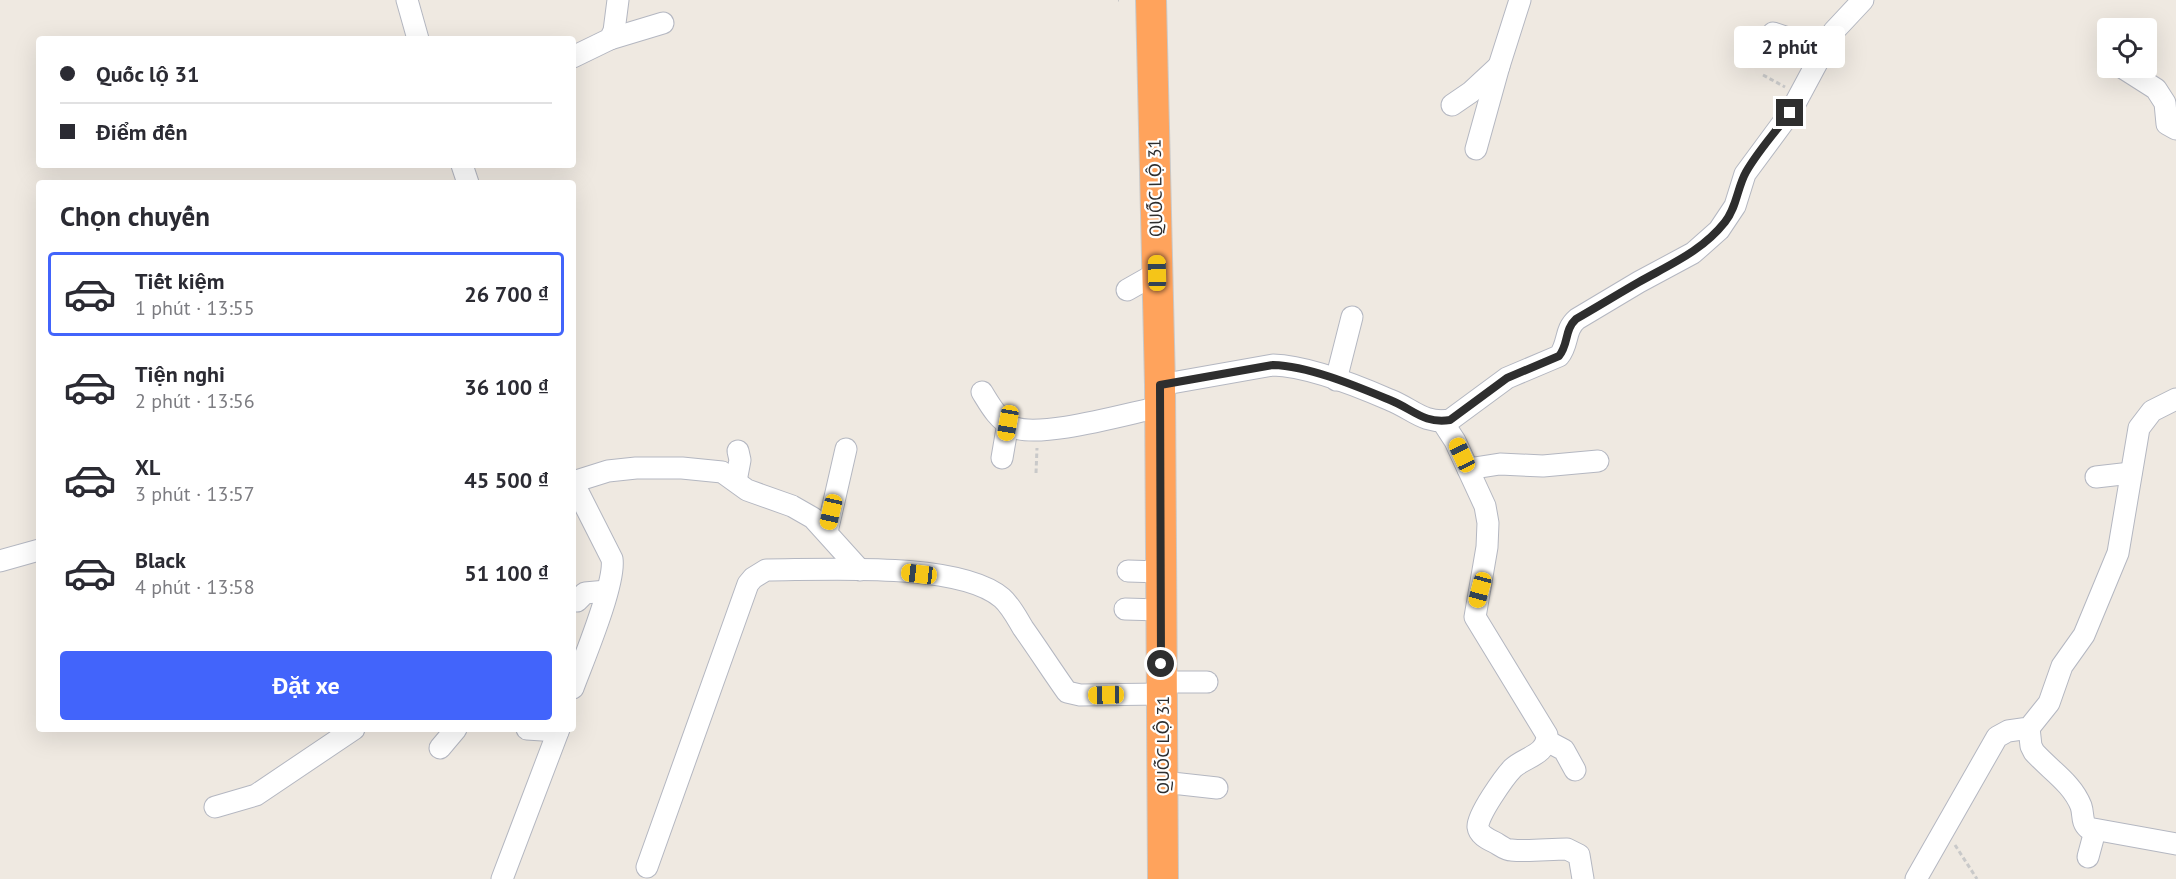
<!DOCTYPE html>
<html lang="vi">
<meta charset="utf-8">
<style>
body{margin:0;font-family:"PT Sans",sans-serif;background:#f7f7f7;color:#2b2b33;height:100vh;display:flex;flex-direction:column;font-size:22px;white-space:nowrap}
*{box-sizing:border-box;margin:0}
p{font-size:20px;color:#7c7c81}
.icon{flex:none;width:33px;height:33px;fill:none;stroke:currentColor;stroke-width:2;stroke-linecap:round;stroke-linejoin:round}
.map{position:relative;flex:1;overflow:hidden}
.sheet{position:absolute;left:36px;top:180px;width:540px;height:552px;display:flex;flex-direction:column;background:#fff;border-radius:6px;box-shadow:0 6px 24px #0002}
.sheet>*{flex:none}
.hud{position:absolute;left:36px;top:36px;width:540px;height:132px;border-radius:6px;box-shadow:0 6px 24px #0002;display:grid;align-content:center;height:132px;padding:0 24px;background:#fff}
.tools{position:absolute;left:2097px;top:18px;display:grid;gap:12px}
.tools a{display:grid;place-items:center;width:60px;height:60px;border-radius:6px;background:#fff;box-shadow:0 6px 24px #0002;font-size:30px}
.end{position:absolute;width:27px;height:27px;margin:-14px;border:8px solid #2e2e2e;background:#fff;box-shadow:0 0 0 3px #fff}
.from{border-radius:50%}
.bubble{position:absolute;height:42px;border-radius:6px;background:#fff;box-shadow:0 6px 24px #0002;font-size:20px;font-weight:700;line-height:42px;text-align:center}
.car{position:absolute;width:18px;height:36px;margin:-18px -9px;border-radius:8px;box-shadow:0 0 4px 2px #0007;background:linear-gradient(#f5c518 24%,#345 0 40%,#f5c518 0 76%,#345 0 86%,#f5c518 0)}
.hud b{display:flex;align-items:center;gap:21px;height:57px;font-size:22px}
.hud b+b{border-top:2px solid #e1e1e2}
.hud i{width:15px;height:15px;background:#2b2b33}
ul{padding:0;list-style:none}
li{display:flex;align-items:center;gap:18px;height:84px;margin:0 12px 9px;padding:0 12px;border:3px solid transparent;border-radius:6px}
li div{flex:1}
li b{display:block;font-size:22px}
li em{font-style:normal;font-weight:700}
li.current{border-color:#4264fb}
li>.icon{width:54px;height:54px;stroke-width:1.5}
h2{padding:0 24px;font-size:27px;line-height:72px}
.cta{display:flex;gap:12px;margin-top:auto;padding:12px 24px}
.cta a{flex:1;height:69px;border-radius:6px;background:#4264fb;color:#fff;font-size:24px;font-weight:700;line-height:69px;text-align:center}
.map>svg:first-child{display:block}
</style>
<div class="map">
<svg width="2176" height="879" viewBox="0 0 2176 879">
<rect width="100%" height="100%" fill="#efe9e1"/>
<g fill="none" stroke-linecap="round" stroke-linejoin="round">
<g stroke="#b4b7c1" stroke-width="23">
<g id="minor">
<polyline points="407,0 418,39"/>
<polyline points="1773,33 1823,50"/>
<polyline points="610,39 663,23"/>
<polyline points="573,57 610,39 614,31 618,0"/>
<polyline points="2123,68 2156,89 2165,103 2167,124 2176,129"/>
<polyline points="1452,105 1471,92 1499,66"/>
<polyline points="1476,149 1499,66 1520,0"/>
<polyline points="462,165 468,183"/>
<polyline points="1127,290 1157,273"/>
<polyline points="1336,380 1352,317"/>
<path d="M1160,385L1273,365C1307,366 1358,386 1390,400C1413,409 1423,424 1450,420L1507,378L1559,356C1569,344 1564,330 1577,319L1639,282L1693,253L1719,230L1735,206L1745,174L1790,113L1834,31L1863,0"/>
<path d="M982,392C990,405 998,420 1013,427C1040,439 1129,413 1160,407"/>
<path d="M1442,421L1455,441L1485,506L1488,523L1487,547L1475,617L1547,735C1547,755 1525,757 1513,768C1505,776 1476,817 1478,827C1479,835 1488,839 1494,842C1500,845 1505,850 1511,850C1529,852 1549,849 1567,849L1579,855L1583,879"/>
<polyline points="1002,458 1008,423"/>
<polyline points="1468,469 1500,464 1543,466 1598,461"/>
<polyline points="2096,477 2131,473"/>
<polyline points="736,481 740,460 738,451"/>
<polyline points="573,482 608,471 636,468 682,468 722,472 747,490 792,506 813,518 860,570"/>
<path d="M573,482L612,559C616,583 583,661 573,688"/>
<polyline points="827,532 846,449"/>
<polyline points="0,561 39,550"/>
<polyline points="1128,571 1160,572"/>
<polyline points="577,601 585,593 607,591"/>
<polyline points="1125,609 1160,610"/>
<polyline points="1162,682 1207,682"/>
<path d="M2029,728L2031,746L2034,752C2050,770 2072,783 2081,806C2084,815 2081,822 2088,828L2176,844"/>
<polyline points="527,729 558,731"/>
<polyline points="1547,741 1564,750 1575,770"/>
<polyline points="440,748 456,729"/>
<polyline points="1163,782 1217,788"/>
<polyline points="215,807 256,795 354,729"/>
<polyline points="2088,857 2095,831"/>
<path d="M647,867L748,584L753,578L766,570C823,570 959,561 1002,598C1011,606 1017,618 1023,628C1038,649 1052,671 1067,692L1080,695L1162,694"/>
<polyline points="502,879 559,729"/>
<polyline points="1916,879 1997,737 2008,731 2029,728 2049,703 2062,666 2084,635 2118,553 2139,428 2152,411 2176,399"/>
</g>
</g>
<g stroke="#c9c9c9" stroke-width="32">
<polyline id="highway" points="1151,0 1160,385 1163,879"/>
</g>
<g stroke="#c9c9c9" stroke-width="3" stroke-dasharray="4.5 3" stroke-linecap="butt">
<polyline points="1118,0 1119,0"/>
<polyline points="1763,75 1785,87"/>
<polyline points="1036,473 1037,448"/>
<polyline points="1955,845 1977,879"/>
</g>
<use href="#minor" stroke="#fff" stroke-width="21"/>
<use href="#highway" stroke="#ffa35c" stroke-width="30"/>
</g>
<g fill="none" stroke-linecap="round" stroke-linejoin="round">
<path stroke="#2e2e2e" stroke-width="8" d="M1161,664L1160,385L1273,365C1309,366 1356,386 1390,400C1413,409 1423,424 1450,420L1507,378L1559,356C1569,344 1564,330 1576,319C1597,307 1618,294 1639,282C1671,264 1702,251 1725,222C1737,207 1737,188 1746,172C1758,151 1775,132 1790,113"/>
</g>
<g text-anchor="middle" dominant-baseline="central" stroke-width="4.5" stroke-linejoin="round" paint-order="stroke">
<g font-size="18" fill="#2e2e2e" stroke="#fff">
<text transform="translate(1155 188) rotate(-91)">QUỐC LỘ 31</text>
<text transform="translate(1162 745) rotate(-90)">QUỐC LỘ 31</text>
</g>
</g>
</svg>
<div class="tools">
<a><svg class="icon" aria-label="locate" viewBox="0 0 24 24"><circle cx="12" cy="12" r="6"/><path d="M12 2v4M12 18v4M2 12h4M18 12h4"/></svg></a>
</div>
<i class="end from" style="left:1161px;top:664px"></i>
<i class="end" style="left:1790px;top:113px"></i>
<div class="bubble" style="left:1734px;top:26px;width:111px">2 phút</div>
<i class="car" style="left:1157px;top:273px;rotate:359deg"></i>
<i class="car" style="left:1008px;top:423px;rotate:190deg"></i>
<i class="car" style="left:1462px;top:455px;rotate:335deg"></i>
<i class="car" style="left:831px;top:512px;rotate:193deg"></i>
<i class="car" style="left:919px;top:574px;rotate:277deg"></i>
<i class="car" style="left:1480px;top:590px;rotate:195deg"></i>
<i class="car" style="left:1106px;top:695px;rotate:269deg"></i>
<div class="hud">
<b><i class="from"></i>Quốc lộ 31</b>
<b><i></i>Điểm đến</b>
</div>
<section class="sheet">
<h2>Chọn chuyến</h2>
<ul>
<li class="current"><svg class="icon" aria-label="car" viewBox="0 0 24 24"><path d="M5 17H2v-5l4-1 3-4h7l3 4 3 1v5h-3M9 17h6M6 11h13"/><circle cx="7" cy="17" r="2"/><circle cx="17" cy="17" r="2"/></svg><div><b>Tiết kiệm</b><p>1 phút · 13:55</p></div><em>26 700 ₫</em></li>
<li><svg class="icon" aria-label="car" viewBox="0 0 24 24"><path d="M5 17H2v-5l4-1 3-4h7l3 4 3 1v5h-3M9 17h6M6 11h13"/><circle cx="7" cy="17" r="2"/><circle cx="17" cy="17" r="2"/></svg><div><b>Tiện nghi</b><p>2 phút · 13:56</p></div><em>36 100 ₫</em></li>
<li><svg class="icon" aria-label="car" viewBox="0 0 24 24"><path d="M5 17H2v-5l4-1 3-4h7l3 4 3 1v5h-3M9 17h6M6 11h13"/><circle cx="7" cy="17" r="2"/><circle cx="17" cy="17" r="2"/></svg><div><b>XL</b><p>3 phút · 13:57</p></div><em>45 500 ₫</em></li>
<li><svg class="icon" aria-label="car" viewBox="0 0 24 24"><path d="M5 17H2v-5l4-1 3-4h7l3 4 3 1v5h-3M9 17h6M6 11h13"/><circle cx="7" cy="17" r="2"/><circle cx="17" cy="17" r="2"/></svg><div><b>Black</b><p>4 phút · 13:58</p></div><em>51 100 ₫</em></li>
</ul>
<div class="cta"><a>Đặt xe</a></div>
</section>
</div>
